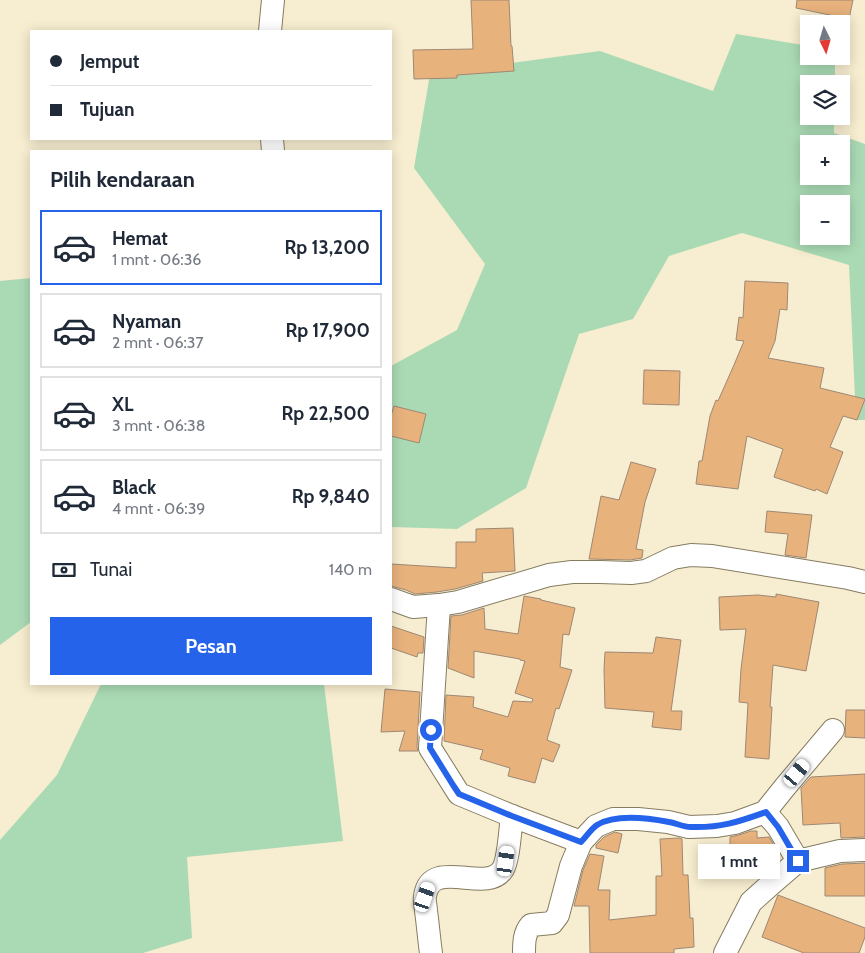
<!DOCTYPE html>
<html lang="id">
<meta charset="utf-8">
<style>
body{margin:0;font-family:Cabin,sans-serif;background:#f6f6f7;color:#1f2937;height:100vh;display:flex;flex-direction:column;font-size:19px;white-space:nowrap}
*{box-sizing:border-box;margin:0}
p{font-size:16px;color:#747a83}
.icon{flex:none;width:28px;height:28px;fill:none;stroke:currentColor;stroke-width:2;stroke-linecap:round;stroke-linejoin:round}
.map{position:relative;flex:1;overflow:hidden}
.side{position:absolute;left:30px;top:150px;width:362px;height:535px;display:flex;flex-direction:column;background:#fff;border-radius:0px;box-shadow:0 2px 12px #0003}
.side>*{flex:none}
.banner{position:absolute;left:30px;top:30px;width:362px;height:110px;border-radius:0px;box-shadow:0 2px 12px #0003;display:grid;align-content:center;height:110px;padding:0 20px;background:#fff}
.needle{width:32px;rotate:175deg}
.fabs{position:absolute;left:800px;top:15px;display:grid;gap:10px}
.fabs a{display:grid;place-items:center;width:50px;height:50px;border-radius:0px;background:#fff;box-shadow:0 2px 12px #0003;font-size:25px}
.end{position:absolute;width:22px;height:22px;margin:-11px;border:6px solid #2563eb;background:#fff;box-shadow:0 0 0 2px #fff}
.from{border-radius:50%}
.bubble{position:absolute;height:35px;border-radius:0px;background:#fff;box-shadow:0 2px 12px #0003;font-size:16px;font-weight:700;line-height:35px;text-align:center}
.car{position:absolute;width:15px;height:30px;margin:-15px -8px;border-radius:6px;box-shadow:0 0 4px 1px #0007;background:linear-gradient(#fff 24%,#345 0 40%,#fff 0 76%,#345 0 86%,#fff 0)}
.banner b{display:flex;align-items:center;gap:18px;height:48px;font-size:19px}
.banner b+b{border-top:1px solid #e0e1e3}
.banner i{width:12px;height:12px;background:#1f2937}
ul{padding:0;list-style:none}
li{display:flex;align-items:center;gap:15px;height:75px;margin:0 10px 8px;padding:0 10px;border:2px solid #e0e1e3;border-radius:0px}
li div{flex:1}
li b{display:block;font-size:19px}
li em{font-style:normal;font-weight:700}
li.current{border-color:#2563eb}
li>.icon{width:45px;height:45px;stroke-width:1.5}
h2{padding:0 20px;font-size:22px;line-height:60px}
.pay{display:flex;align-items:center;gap:12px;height:55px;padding:0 20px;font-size:19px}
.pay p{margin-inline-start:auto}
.primary-button{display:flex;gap:10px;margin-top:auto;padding:10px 20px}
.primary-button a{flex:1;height:58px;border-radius:0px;background:#2563eb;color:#fff;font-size:20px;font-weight:700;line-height:58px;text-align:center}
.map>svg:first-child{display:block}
</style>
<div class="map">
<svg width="865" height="953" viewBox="0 0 865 953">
<rect width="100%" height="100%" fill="#f7edd0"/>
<g fill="#aadab4" fill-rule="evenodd">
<path d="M736,34L809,46V56H835V84H809V116H834V133L865,144V420H856L849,265L742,233L669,256L633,319L579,334L526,488L457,529L391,527V366L457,330L485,264L414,168L430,74L600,51L713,91ZM809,144H841V176H809ZM809,204H841V236H809Z"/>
<polygon points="31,278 31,622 0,645 0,281"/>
<polygon points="101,684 324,684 343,841 187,857 192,938 143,953 0,953 0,840 57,775"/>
</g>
<g fill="#e8b27d" stroke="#9e8873">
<polygon points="471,0 509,0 511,46 512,46 514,71 457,75 457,78 414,79 413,50 473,49"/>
<polygon points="797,0 853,0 849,19 796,8"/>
<polygon points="745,281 788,283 787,310 780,309 775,341 768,358 824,368 820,388 865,399 857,420 843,416 830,447 843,452 827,494 816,489 815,491 774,477 783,449 747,436 738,489 696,484 699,461 702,461 710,416 716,400 718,401 734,365 744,341 736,340 739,317 743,318"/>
<polygon points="644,370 680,371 679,405 643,404"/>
<polygon points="394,406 426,414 419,443 391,436 391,416"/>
<polygon points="631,462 656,469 645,502 636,549 643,550 642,558 630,560 589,559 601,496 619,500"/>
<polygon points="767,511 812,515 806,558 785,555 788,534 765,532"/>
<polygon points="513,528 515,571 482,573 483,581 455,589 437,592 415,594 406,590 391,586 391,564 456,568 456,542 476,542 476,529"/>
<polygon points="776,594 819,602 806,671 773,665 770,707 772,707 769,759 745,757 748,703 739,702 741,669 746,629 720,630 719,597 758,595 776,597"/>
<polygon points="524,596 541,599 541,600 575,608 569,635 563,634 560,667 572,670 559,709 556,708 547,740 560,745 553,762 542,758 535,783 508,776 510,768 480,759 483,750 444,741 446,695 474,697 473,707 508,717 513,701 532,702 533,699 515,693 525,661 520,660 520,659 474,651 474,678 448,668 451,616 462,615 484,608 485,629 518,634"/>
<polygon points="391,626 424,637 423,653 418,653 417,657 391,648"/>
<polygon points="656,637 681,640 671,711 682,711 681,730 652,727 654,712 605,708 604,669 605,652 653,653"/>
<polygon points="385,689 420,692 417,747 418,751 399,751 405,731 381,732"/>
<polygon points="846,710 865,710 865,738 845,737"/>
<polygon points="865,774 865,837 841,838 840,823 803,825 801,788 811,777"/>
<polygon points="751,831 757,831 757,838 769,837 778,852 778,855 757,856 758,871 730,871 730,837 739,835"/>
<polygon points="615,832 622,834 618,853 596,848 596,845 604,837"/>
<polygon points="679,838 682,839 683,875 688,875 690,918 693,918 694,947 674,949 674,953 590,953 589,906 574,906 583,870 590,854 604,856 598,890 610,890 609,920 656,915 656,876 662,876 660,839"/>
<polygon points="865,863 865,896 825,896 825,868 842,864"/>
<polygon points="778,895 865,928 865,937 859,953 804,953 762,937"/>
</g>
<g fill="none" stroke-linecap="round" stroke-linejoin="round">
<g stroke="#857c61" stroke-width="24">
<g id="street">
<polyline points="270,31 273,0"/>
<polyline points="272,139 273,151"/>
<polyline points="391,599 413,607 439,605 458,602 549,575 572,572 600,572 631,573 646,571 673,558 691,555 712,556 848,578 865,582"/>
<polyline points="439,605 430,748 459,794 512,816 581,842"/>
<polyline points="765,812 778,827 798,861"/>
<path d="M431,953C429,939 428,925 426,911C426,906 424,901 425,896C431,856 487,895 503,869C509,858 510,830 512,816"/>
<path d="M524,953C524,943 524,933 531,925L552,923L558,915L571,866L581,842L596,826L613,819H638L668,822L689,827L717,826L735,823L765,812L785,787L833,730"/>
<polyline points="725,953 751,902 770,885 798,861 840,851 865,850"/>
</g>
</g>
<use href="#street" stroke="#fff" stroke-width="22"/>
</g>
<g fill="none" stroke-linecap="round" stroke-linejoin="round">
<path stroke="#2563eb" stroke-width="6" d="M431,730L430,748L453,785L459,794L512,816L581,842C586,837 591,829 597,825C615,814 648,818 669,822C676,823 683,827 691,827C720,828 738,822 766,812L778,827L798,861"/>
</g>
</svg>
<div class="fabs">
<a><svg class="needle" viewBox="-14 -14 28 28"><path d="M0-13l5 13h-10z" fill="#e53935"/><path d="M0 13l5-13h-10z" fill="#747a83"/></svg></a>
<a><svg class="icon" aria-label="layers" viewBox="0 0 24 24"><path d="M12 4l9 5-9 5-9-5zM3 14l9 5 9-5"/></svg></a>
<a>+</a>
<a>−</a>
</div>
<i class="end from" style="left:431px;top:730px"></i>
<i class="end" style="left:798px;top:861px"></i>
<div class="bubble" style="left:698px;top:844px;width:82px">1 mnt</div>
<i class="car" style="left:797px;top:773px;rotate:40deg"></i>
<i class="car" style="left:506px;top:861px;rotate:8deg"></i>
<i class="car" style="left:425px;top:897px;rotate:19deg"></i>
<div class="banner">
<b><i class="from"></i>Jemput</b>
<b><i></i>Tujuan</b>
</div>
<section class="side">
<h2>Pilih kendaraan</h2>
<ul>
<li class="current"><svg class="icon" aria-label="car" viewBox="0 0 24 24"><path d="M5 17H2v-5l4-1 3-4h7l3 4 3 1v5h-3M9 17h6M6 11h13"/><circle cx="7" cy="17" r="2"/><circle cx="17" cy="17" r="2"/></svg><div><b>Hemat</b><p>1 mnt · 06:36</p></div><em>Rp 13,200</em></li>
<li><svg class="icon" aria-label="car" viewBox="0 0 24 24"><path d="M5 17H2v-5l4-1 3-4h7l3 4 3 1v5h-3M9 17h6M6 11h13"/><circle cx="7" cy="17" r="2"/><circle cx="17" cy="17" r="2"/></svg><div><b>Nyaman</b><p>2 mnt · 06:37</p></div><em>Rp 17,900</em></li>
<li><svg class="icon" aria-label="car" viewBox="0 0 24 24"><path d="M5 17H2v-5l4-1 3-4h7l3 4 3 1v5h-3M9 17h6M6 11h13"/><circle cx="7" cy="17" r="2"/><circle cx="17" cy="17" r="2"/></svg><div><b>XL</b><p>3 mnt · 06:38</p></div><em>Rp 22,500</em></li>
<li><svg class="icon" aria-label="car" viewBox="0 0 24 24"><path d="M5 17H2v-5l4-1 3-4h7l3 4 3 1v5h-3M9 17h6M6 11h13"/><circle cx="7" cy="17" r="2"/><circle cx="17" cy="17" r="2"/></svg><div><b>Black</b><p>4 mnt · 06:39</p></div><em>Rp 9,840</em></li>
</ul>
<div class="pay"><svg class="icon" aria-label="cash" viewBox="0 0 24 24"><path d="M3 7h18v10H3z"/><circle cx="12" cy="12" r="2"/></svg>Tunai<p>140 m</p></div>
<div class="primary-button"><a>Pesan</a></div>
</section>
</div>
